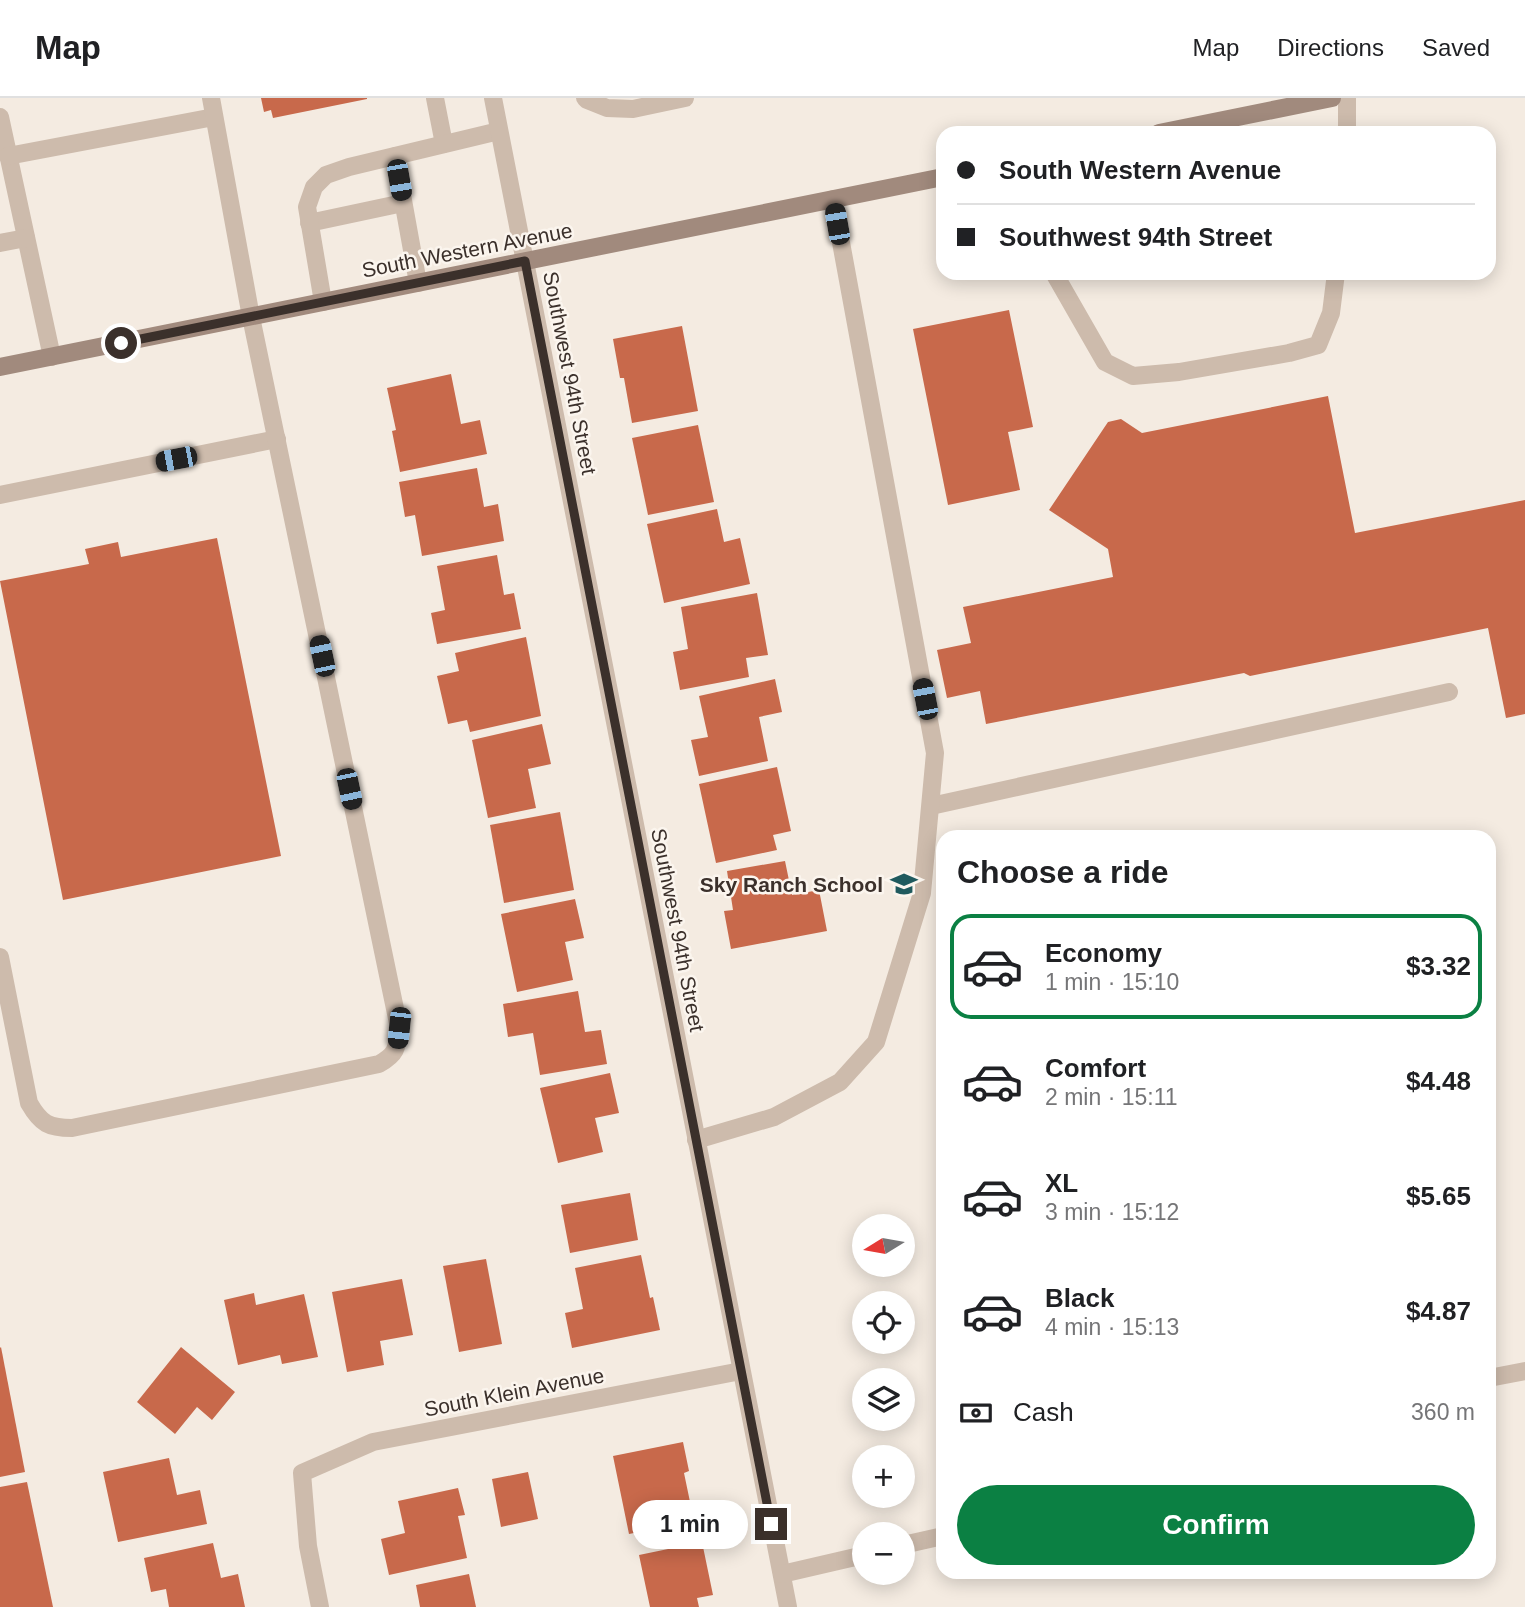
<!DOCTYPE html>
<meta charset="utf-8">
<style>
body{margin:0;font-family:Arial,sans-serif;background:#f2f2f2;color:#202124;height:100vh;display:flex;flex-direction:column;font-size:26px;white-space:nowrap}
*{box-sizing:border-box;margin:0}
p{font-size:23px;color:#757577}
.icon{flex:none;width:38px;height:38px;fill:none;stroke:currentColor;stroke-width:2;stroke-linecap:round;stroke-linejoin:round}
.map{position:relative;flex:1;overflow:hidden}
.sheet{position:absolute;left:936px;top:732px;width:560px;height:749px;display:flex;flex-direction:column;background:#fff;border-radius:21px;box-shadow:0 4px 18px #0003}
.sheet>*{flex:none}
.guide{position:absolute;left:936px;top:28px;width:560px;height:154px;border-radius:21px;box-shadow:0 4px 18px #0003;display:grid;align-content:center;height:154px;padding:0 21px;background:#fff}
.needle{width:46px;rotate:259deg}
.fabs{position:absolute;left:852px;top:1116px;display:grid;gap:14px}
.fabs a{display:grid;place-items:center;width:63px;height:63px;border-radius:50%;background:#fff;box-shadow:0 4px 18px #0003;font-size:35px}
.end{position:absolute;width:32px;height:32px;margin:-16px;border:9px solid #3b302b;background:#fff;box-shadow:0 0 0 4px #fff}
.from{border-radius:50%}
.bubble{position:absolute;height:49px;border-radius:24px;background:#fff;box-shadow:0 4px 18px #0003;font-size:23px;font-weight:600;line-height:49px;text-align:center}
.car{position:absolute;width:21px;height:42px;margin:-21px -10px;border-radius:9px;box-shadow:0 0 5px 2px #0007;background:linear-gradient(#222 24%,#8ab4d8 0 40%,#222 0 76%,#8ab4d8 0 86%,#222 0)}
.guide b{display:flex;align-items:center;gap:24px;height:66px;font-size:26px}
.guide b+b{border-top:2px solid #e0e0e0}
.guide i{width:18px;height:18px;background:#202124}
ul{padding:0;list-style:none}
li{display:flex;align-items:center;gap:21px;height:105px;margin:0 14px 10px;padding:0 7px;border:4px solid transparent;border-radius:21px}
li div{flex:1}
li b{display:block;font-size:26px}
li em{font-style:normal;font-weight:600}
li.current{border-color:#0b8043}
li>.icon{width:63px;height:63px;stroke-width:1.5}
h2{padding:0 21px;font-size:32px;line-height:84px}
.pay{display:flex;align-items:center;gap:18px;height:77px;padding:0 21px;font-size:26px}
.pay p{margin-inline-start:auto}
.action{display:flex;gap:14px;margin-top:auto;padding:14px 21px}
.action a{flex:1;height:80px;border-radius:42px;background:#0b8043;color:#fff;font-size:28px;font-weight:600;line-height:80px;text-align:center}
header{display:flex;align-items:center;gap:42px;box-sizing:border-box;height:98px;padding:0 35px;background:#fff;border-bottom:2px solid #e0e0e0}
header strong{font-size:33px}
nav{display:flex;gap:38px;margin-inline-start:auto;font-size:24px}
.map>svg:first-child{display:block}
</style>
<header>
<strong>Map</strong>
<nav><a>Map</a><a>Directions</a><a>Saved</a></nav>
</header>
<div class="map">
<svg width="1525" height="1509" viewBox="0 0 1525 1509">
<rect width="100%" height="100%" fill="#f4ebe1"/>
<g fill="#c8694b">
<polygon points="261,0 367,0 367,1 273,20 271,12 264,14"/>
<polygon points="1009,212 1033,329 1008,334 1020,392 948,407 913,231"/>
<polygon points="682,228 698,313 632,325 624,280 620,280 613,241"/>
<polygon points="451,276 461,326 480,322 487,356 400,374 392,333 396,332 387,290"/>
<polygon points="1328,298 1355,435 1525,402 1525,616 1506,620 1488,530 1250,578 1244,575 986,626 980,593 947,600 937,552 971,545 963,509 1113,479 1108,451 1049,412 1108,324 1121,321 1142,335"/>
<polygon points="698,327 714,404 648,417 632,340"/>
<polygon points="477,370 484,409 498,406 504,443 422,458 415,417 405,419 399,384"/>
<polygon points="717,411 724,444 740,440 750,486 664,505 647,426"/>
<polygon points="217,440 281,758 63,802 0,483 89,466 85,451 118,444 121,459"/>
<polygon points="497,457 504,497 514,495 521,531 437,546 431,515 445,512 437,468"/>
<polygon points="757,495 768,557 746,560 749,579 680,592 673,554 688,551 681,509"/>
<polygon points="526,539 541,618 470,634 467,622 448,626 437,578 459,573 455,555"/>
<polygon points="775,581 782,614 759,619 768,663 699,678 691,642 708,639 699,598"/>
<polygon points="542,626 551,666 528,671 536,710 488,720 472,642"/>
<polygon points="777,669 791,733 773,737 777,752 716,765 699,686"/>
<polygon points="560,714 574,792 504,805 490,727"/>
<polygon points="785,763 792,797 819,792 827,833 731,851 724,813 733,812 727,773"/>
<polygon points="575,801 584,840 565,844 573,882 517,894 501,816"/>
<polygon points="578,893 585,934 601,932 607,966 540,977 533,935 508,939 503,906"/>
<polygon points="610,975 619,1015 595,1020 603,1054 558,1065 540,990"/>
<polygon points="630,1095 638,1142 570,1155 561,1107"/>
<polygon points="641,1157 650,1200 653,1199 660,1232 572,1250 565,1215 583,1211 575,1170"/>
<polygon points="486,1161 502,1246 459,1254 443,1168"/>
<polygon points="402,1181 413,1237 380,1243 384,1267 347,1274 332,1194"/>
<polygon points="254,1195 256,1207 304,1196 318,1259 282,1266 280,1257 238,1267 224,1202"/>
<polygon points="1,1249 25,1374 0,1379 0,1250"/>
<polygon points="181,1249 235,1294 212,1322 197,1309 175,1336 137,1304"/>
<polygon points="683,1344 689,1373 684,1375 694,1423 629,1436 613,1358"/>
<polygon points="169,1360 177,1397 200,1392 207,1426 118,1444 103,1374"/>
<polygon points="528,1374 538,1421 501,1429 492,1381"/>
<polygon points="27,1384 53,1509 0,1509 0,1389"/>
<polygon points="458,1390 465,1417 458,1418 467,1460 389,1477 381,1441 405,1435 398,1403"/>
<polygon points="702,1444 713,1497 697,1500 699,1509 650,1509 639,1457"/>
<polygon points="213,1445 221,1480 238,1476 245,1509 169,1509 166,1491 151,1494 144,1460"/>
<polygon points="469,1476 476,1509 420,1509 416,1487"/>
</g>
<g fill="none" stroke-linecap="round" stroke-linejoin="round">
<g stroke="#cdbbac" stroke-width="18">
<polyline points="435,0 444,46"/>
<polyline points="585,0 587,2 607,10 633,11 685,0"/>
<polyline points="0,19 52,259"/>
<polyline points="1347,35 1347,0"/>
<polyline points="8,58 214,19"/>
<polyline points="395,58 418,185"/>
<polyline points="309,125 403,105"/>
<polyline points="0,145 26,140"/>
<polyline points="1054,175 1105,264 1133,278 1179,274 1289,255 1318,247 1331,215 1336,175"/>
<polyline points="323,204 307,109 314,89 326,77 349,69 499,33"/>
<polyline points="0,397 277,341"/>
<polyline points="931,708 1449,594"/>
<path d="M0,859L29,1005C41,1026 49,1030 72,1030L379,966C397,956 397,950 399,930L251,219L211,0"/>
<polyline points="696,1042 774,1019 840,984 876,944 922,795 935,655 833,101"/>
</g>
<g stroke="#cdbbac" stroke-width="18">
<polyline points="493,0 788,1509"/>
<polyline points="1489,1280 1525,1273"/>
<polyline points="903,1447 943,1438"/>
<polyline points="782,1476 864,1457"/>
<polyline points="320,1509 308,1448 302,1375 373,1344 741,1273"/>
</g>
<g stroke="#a18a7d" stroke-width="18">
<polyline points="1159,35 1332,0"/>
<polyline points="0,269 943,79"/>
</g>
</g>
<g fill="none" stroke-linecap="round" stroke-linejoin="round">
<polyline stroke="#3b302b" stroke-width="9" points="121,245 525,163 771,1426"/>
</g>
<defs>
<g id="school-bare" transform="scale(2.1)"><path d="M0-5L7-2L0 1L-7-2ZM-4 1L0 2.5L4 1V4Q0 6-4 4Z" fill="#1f5a5e" stroke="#fbf5ee" stroke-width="2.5" paint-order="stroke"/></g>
</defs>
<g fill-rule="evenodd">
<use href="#school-bare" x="904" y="786"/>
</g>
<g text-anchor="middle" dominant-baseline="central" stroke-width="5" stroke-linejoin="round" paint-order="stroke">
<g font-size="21" fill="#3b302b" stroke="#fbf5ee">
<text transform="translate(467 152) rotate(-11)">South Western Avenue</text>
<text transform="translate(570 275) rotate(79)">Southwest 94th Street</text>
<text transform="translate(678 832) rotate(79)">Southwest 94th Street</text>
<text transform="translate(514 1294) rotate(-11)">South Klein Avenue</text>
</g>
<g font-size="21" font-weight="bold" fill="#3b302b" stroke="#fbf5ee" text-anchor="end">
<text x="883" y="786">Sky Ranch School</text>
</g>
</g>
</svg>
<div class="fabs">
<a><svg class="needle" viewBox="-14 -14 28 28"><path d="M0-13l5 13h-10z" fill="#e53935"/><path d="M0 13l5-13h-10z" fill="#757577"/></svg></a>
<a><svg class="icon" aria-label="locate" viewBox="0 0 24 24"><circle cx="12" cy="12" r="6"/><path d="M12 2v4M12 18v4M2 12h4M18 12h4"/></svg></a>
<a><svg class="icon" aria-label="layers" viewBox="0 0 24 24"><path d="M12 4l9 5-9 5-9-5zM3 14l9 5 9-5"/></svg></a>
<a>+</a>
<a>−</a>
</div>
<i class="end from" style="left:121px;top:245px"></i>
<i class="end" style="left:771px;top:1426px"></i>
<div class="bubble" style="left:632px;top:1402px;width:116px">1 min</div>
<i class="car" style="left:399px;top:82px;rotate:170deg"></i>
<i class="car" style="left:837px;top:126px;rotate:350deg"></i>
<i class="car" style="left:176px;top:361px;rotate:259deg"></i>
<i class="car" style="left:322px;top:558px;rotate:348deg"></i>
<i class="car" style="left:925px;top:601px;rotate:349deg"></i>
<i class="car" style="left:349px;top:691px;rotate:168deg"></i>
<i class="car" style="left:399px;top:930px;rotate:186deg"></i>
<div class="guide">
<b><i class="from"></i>South Western Avenue</b>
<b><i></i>Southwest 94th Street</b>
</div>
<section class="sheet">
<h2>Choose a ride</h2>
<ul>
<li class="current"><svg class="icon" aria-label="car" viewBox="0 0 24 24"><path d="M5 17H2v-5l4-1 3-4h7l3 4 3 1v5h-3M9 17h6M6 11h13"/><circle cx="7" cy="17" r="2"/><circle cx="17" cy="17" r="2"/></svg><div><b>Economy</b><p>1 min · 15:10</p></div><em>$3.32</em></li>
<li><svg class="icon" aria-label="car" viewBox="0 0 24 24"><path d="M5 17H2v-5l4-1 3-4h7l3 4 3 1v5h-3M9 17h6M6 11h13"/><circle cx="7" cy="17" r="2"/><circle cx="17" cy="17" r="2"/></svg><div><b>Comfort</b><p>2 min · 15:11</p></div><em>$4.48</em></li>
<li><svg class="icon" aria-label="car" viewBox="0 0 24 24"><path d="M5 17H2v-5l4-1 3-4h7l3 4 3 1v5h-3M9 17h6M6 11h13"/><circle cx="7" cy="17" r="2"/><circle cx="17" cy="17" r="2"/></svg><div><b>XL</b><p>3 min · 15:12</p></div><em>$5.65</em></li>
<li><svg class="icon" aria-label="car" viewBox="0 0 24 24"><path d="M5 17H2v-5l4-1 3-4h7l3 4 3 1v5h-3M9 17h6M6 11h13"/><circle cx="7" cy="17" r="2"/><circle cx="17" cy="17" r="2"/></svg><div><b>Black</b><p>4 min · 15:13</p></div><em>$4.87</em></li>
</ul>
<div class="pay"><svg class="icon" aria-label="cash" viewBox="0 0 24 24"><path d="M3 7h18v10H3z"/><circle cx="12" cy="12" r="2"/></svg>Cash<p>360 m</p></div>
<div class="action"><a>Confirm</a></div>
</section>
</div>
